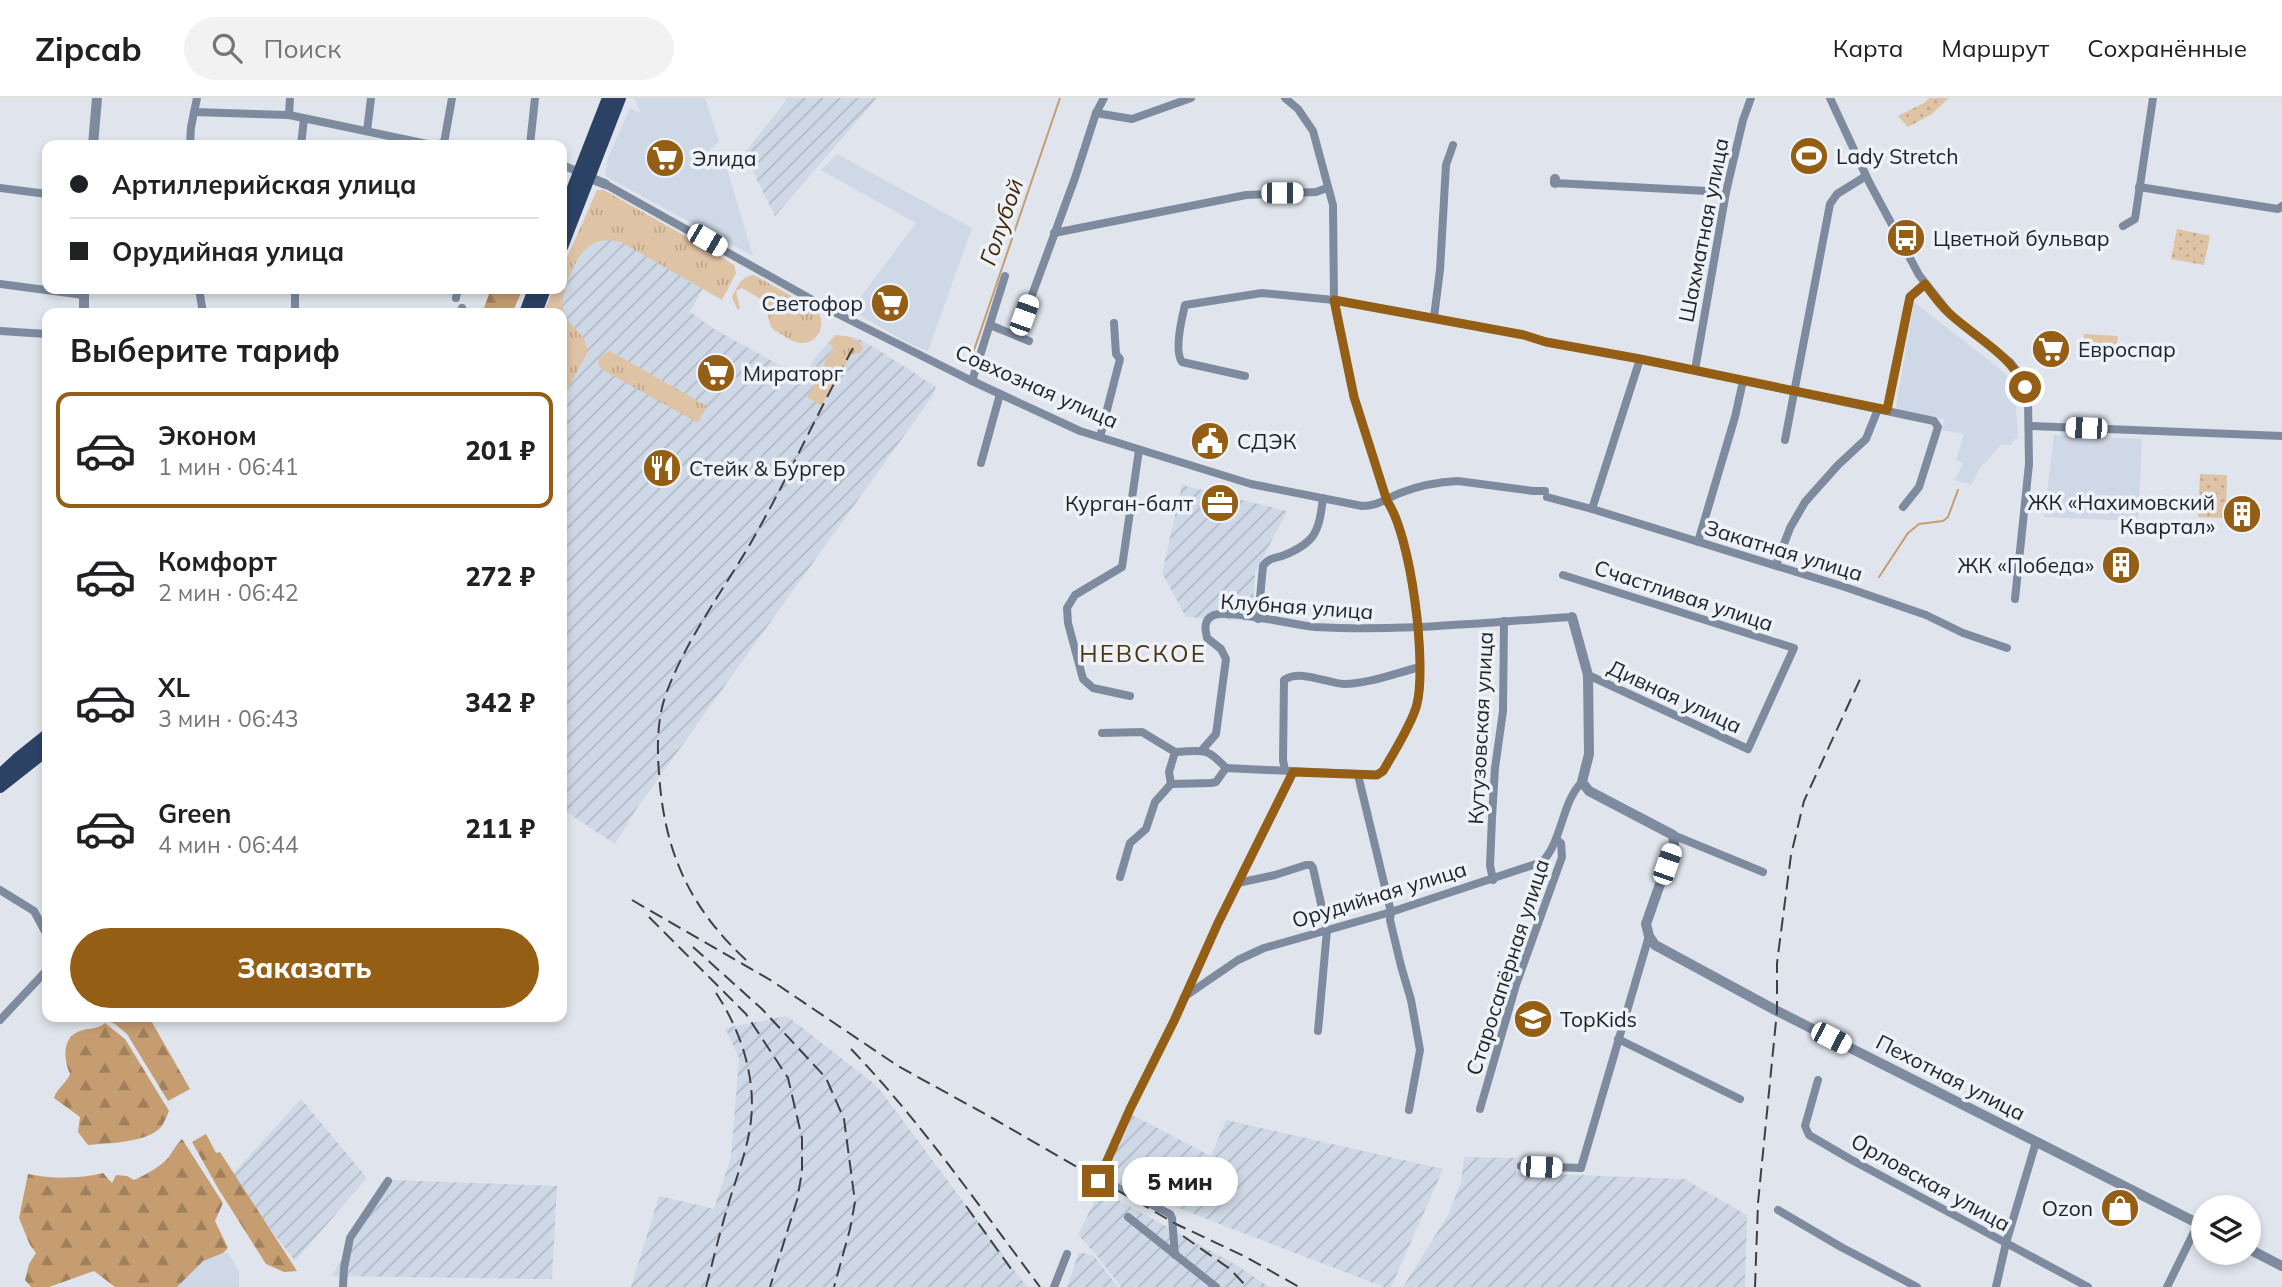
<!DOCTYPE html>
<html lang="ru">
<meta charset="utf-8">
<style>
body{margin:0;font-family:Mulish,sans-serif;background:#f2f2f2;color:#202124;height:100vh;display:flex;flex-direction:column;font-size:26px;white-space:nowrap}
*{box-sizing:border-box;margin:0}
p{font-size:23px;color:#757577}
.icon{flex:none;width:38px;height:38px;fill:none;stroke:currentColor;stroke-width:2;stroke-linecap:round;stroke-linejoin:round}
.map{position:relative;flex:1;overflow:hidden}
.panel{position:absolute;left:42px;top:210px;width:525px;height:714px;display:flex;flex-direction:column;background:#fff;border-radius:14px;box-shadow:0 4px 10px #0003}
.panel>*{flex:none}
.hud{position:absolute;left:42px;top:42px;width:525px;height:154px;border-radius:14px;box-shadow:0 4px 10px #0003;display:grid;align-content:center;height:154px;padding:0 28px;background:#fff}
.fabs{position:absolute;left:2191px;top:1097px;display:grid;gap:14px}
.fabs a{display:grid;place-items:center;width:70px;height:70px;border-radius:50%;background:#fff;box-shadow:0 4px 10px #0003;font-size:35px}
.end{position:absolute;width:32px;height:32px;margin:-16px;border:9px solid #945f15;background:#fff;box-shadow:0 0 0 4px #fff}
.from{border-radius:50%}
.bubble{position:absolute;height:49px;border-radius:24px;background:#fff;box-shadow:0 4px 10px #0003;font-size:23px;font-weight:800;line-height:49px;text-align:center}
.car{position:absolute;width:21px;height:42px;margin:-21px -10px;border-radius:9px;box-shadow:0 0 5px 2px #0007;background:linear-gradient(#fff 24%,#345 0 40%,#fff 0 76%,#345 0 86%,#fff 0)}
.hud b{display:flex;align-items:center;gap:24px;height:66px;font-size:26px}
.hud b+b{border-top:2px solid #e0e0e0}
.hud i{width:18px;height:18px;background:#202124}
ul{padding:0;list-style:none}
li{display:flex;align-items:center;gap:21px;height:116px;margin:0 14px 10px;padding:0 14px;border:4px solid transparent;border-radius:14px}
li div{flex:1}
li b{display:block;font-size:26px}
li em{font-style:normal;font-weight:800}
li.current{border-color:#945f15}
li>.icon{width:63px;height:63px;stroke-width:1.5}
h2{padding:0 28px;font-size:32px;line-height:84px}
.button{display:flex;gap:14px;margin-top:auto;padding:14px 28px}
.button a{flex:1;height:80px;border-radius:42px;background:#945f15;color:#fff;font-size:28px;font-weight:800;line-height:80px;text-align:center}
header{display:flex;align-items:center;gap:42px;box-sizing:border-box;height:98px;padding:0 35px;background:#fff;border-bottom:2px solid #e0e0e0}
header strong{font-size:33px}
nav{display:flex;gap:38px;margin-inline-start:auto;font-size:24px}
.search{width:490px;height:63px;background:#f2f2f2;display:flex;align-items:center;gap:18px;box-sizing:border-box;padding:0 24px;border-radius:38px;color:#757577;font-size:26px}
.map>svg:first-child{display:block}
</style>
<header>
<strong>Zipcab</strong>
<div class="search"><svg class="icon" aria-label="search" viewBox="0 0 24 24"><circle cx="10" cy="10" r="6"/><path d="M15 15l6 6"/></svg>Поиск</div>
<nav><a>Карта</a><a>Маршрут</a><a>Сохранённые</a></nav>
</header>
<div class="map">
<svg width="2282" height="1189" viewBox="0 0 2282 1189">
<defs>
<pattern id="industrial-furrows" width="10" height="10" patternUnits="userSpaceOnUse" patternTransform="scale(1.75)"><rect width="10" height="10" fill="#cfd8e6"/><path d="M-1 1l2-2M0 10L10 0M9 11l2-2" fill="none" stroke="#b1b9c5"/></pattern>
<pattern id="grass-tufts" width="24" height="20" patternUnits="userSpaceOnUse" patternTransform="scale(1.75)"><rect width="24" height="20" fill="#dfc3a5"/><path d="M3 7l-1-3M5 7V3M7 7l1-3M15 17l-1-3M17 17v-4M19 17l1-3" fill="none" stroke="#bfa78e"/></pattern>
<pattern id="forest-firs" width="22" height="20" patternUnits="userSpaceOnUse" patternTransform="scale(1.75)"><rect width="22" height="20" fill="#c69d70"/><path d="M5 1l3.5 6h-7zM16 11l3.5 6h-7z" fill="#a0805c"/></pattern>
<pattern id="park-dots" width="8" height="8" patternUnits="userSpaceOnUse" patternTransform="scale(1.75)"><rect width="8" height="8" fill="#dfc3a5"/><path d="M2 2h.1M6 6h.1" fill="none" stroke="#bfa78e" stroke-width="1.8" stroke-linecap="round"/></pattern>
</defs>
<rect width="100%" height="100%" fill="#e0e4ec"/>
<g fill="#cfd8e6">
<polygon points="634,0 705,0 719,43 709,53 724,61 753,158 605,78 608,60 630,10 641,15"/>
<polygon points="837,56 972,130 928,253 908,245 851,212 916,125 821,72"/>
<polygon points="1914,204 2000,271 2007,278 2015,296 2018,340 2015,340 2011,347 2002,346 1980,370 1971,387 1955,382 1963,365 1956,362 1964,336 1942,332 1944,321 1899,312 1896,309"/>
<polygon points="2054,337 2142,341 2138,423 2044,419"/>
<polygon points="214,1155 228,1155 239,1173 239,1189 169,1189"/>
</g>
<g fill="url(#industrial-furrows)">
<polygon points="788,0 877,0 775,118 744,56"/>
<polygon points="600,101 716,166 690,214 714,231 803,280 814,261 835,237 851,239 861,242 877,251 936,289 931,300 637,710 615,746 562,711 562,215 555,215"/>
<polygon points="1182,387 1287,413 1255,475 1252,523 1186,519 1162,475"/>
<polygon points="787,918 877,988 1027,1189 631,1189 659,1098 714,1111 731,1059 739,960 725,930"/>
<polygon points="301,1001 367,1080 295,1163 230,1079"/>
<polygon points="1130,1016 1211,1058 1226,1022 1443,1071 1391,1189 1384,1189 1168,1106 1103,1079"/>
<polygon points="1464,1059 1516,1060 1516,1075 1684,1081 1747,1117 1745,1189 1403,1189 1448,1117 1461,1084"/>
<polygon points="391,1082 557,1088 552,1181 332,1178"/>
<polygon points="1100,1092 1238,1168 1269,1189 1121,1189 1093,1153 1078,1137"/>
<polygon points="1079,1154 1094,1158 1118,1189 1067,1189"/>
</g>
<g fill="url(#grass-tufts)">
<path d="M597,92H604L720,158L734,167L736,175L722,202L621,144C591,137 580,153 569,179C566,189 561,200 563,211C567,230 590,236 587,256L562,301V215H543L554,191H562V171Z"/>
<path d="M754,177L817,212C827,226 819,246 800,245C791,244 782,236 774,232L771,229L764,203L742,190L736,193L740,211H737L732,199C738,188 741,178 754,177Z"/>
<polygon points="836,237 851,239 863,248 860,255 852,256 821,308 807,299 833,249 828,245"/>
<polygon points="610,253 707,308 698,325 601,271 598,265 600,259"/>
</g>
<g fill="url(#forest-firs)">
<polygon points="491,191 523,191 512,215 482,215"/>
<polygon points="99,919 149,919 190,991 168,1003 127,936 115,926"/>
<path d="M105,925L125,941L169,1013C167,1018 164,1025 161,1029C147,1045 108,1045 88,1047L78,1034L80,1019L54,1000C57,990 66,986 70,976C63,959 62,937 83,932C92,930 98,931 105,925Z"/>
<polygon points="206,1036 216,1055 220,1054 297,1173 284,1174 266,1166 219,1092 192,1044"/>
<path d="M182,1041L223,1105L215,1123L228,1150L223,1155L203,1163L177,1189H115L94,1173L49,1189H31L25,1182L29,1166L36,1155L30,1147L19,1120L28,1076C51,1081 80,1081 103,1075L112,1085L116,1077L127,1078L134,1082C142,1079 163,1067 168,1060C173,1053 176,1047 182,1041Z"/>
</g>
<g fill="url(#park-dots)">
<polygon points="1929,0 1949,0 1932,16 1908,29 1898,18 1924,5"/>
<polygon points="2177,131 2210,138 2204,167 2171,161"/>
<polygon points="2200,376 2227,377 2226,420 2198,419"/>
</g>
<polygon fill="#dfc3a5" points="2084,236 2118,238 2117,245 2108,251 2106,263 2083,261"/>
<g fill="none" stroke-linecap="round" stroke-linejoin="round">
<g stroke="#c59d70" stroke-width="2">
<polyline points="972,258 1060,0"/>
<polyline points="1879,479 1908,435 1919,426 1943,423 1948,419 1958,392"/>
</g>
<g stroke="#7e8b9f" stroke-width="8">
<polyline points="1830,0 1869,84 1919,177 1950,216 2010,264 2019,276 2025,289 2028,303 2029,366 2015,501"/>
<polyline points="194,14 289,17 432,47 444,45 452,0"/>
<polyline points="1096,15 1132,21 1191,0"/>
<polyline points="289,17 290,0"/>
<polyline points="367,33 371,0"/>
<polyline points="190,47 191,29 197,0"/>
<polyline points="301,47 304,21"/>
<polyline points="530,47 535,0"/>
<polyline points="562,67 582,75"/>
<polyline points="1555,85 1726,94"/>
<path d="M605,86L834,214L970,282L1080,333L1251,386L1362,408C1379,408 1388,399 1403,394C1421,387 1440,384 1458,383L1533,393H1545"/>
<polyline points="2139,89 2278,111 2282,108"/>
<polyline points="0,90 47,96"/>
<polyline points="2123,128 2135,121 2153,0"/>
<polyline points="1054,135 1246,97 1316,94 1327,90"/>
<polyline points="0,186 84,197"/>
<polyline points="199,191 203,215"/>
<polyline points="295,191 295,215"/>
<polyline points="456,200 458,191"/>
<polyline points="461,215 462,210"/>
<polyline points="1434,219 1440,172 1446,67 1453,47"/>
<polyline points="990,227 1029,243"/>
<polyline points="0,233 47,236"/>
<polyline points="1017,238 1075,80 1096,15 1104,0"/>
<polyline points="1695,272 1726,94 1743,22 1751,0"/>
<path d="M1245,278L1182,264C1174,253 1182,219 1185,207L1262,195L1334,202L1524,237L1546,244L1640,261L1934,323L1938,329L1919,389L1903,409"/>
<polyline points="972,283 1005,178"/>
<polyline points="1887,312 1910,199 1925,186"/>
<polyline points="2029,328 2282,338"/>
<polyline points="1100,339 1120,261 1116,256 1114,225"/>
<polyline points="1785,342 1830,106 1837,96 1866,78"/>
<polyline points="981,365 1000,296"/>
<polyline points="1547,399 1592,411 1845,489 1926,517 1963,535 2007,550"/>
<polyline points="1592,411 1640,261"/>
<polyline points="1698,444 1735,319 1743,283"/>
<polyline points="1776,467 1790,430 1805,404 1838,367 1866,341 1878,311"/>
<polyline points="1563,477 1794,550 1748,651 1588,577"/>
<path d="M1258,521L1263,468C1267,461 1274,460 1282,458C1316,445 1319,433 1323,400"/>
<polyline points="1130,598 1093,590 1083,581 1068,525 1067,510 1075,497 1122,469 1139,352"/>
<polyline points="1102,635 1142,634 1175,654 1169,674 1171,686"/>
<path d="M1202,652L1216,636L1226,561L1221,551L1207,540C1205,531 1203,522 1214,517C1228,511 1294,527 1315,529C1400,534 1487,524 1572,519"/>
<path d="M1175,654C1203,653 1205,648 1226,670"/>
<path d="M1285,672L1283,662L1284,582C1300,571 1326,585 1344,586C1368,586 1396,575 1420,569"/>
<polyline points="1358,677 1391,814 1390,822 1401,868 1411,902 1420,952 1409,1012"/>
<polyline points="1673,737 1763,774"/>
<path d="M1120,779L1130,745L1146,731L1155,704L1171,686L1211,685L1216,684L1226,670L1377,677L1383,673C1392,657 1413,623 1417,606C1427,565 1411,437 1387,403L1354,299L1339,228L1334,202L1333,107L1313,33L1298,11L1285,0"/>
<polyline points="1493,782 1490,767 1492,720 1495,670 1503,613 1504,523"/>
<polyline points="1238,785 1275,777 1306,767 1311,767 1313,770 1327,832 1318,933"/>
<polyline points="0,792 34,813 47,837"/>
<path d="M1184,899L1238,862L1264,850L1391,814L1542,764C1563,742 1561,705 1582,684"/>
<polyline points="0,922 47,872"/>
<polyline points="1618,941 1740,1001"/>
<polyline points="1818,982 1805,1028 1809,1037 1850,1061 2088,1189"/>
<polyline points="1480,1011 1516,887 1562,759 1561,745 1556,741"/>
<polyline points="1521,1068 1581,1070 1649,838"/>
<polyline points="1101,1078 1103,1082 1170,1116 1172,1120 1175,1157"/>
<polyline points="1098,1083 1130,1011 1174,923 1218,825 1293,674"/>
<polyline points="1778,1112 1841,1149 1917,1189"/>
<polyline points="1128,1119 1216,1189"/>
<polyline points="343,1189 344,1170 350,1140 388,1083"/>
<polyline points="1054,1189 1067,1156"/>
<polyline points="1996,1189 2006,1145 2036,1044"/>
<polyline points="2167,1189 2198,1126"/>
</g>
<g stroke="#7e8b9f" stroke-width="10">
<polyline points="93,47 97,0"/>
<polyline points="588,79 605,86"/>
<polyline points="1555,85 1555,81"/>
<polyline points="84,215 84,191"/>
<polyline points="1572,519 1588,577 1589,656 1582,684 1589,693 1673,737 1674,746 1646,826 1649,838 1655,847 1777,913 2203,1128"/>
<polyline points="2249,1151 2282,1168"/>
</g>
<g stroke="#2c4264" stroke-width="12">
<polyline points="562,118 608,0"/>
<polyline points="562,149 620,0"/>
<polyline points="525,215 534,191"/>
<polyline points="536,215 545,191"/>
<polyline points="0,677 17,661 47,637"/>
<polyline points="0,689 47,652"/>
</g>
<g stroke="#3f4044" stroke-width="2" stroke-dasharray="14 7" stroke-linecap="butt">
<polyline points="632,802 772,883 898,968 994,1021 1176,1126 1246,1159 1299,1189"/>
<polyline points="649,819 746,916 788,980 802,1040 802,1074 797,1102 770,1189"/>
<polyline points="693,849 762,911 826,980 844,1021 855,1104 850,1131 834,1189"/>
<path d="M746,862C689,809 664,753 659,675C657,649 657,621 666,596C686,542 720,497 749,448C786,384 817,316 853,250"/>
<path d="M851,951C921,1024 979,1108 1040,1189"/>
<polyline points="966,1108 1014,1175"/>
<polyline points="1183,1138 1230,1171 1247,1189"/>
<path d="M706,1189C713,1163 719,1137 727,1111C735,1082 748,1052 751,1022C756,978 740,931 716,895"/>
<polyline points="1755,1189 1758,1105 1777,913 1777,865 1791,757 1804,703 1862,577"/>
</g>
</g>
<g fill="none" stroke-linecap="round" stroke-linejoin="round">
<path stroke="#945f15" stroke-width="9" d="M1098,1083L1130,1011L1174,923L1218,825L1293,674L1377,677L1383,673C1393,656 1413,624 1417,606C1427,565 1411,437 1387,403L1354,299L1334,202L1524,237L1546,244L1640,261L1887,312L1910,199L1925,186C1932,196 1940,207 1950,216C1976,240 2010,256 2025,289"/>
</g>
<defs>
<g id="stadium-disc" transform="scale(2.0125)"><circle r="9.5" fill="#945f15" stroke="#edf2f9"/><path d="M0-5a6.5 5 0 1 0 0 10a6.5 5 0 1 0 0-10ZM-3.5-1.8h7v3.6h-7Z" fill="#fff"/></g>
<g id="supermarket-disc" transform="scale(2.0125)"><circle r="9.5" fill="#945f15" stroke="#edf2f9"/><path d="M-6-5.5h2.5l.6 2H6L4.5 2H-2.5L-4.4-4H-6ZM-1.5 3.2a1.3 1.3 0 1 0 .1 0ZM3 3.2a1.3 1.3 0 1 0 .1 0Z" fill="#fff"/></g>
<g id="bus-disc" transform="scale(2.0125)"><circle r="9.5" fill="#945f15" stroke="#edf2f9"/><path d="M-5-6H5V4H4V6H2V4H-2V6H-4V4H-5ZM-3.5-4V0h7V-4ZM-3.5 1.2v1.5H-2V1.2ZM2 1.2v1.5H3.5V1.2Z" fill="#fff"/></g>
<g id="civic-disc" transform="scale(2.0125)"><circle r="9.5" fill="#945f15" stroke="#edf2f9"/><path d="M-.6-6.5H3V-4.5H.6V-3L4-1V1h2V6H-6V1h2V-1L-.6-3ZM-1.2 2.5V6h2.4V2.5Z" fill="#fff"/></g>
<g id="restaurant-disc" transform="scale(2.0125)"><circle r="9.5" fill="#945f15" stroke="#edf2f9"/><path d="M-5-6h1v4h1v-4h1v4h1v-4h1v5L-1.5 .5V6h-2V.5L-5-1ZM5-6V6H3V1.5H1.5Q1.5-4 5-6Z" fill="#fff"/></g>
<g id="office-disc" transform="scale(2.0125)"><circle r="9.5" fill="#945f15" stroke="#edf2f9"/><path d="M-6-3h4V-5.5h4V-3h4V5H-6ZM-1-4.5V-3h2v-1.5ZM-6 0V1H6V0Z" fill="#fff"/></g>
<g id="building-disc" transform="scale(2.0125)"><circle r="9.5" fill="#945f15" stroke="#edf2f9"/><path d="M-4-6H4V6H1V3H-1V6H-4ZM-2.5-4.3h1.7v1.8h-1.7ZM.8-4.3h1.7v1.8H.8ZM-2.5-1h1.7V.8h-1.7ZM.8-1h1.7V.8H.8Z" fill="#fff"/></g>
<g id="school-disc" transform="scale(2.0125)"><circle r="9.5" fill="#945f15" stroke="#edf2f9"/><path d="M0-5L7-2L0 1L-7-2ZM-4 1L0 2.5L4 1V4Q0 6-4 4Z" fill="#fff"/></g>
<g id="shop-disc" transform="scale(2.0125)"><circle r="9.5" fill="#945f15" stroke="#edf2f9"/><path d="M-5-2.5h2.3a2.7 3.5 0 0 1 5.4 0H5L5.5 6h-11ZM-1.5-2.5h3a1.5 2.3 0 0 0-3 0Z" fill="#fff"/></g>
</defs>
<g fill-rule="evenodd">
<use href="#stadium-disc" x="1809" y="58"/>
<use href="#supermarket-disc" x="665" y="60"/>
<use href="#bus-disc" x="1906" y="140"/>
<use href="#supermarket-disc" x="890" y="205"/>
<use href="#supermarket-disc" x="2051" y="251"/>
<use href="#supermarket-disc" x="716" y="275"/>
<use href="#civic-disc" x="1210" y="343"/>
<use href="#restaurant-disc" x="662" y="370"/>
<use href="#office-disc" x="1220" y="405"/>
<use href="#building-disc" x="2242" y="416"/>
<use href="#building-disc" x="2121" y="467"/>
<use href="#school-disc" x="1533" y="921"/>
<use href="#shop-disc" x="2120" y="1110"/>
</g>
<g text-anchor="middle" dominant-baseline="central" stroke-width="7" stroke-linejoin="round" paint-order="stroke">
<g font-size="21" fill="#222326" stroke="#edf2f9" text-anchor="start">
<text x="1836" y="58">Lady Stretch</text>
<text x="692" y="60">Элида</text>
<text x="1933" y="140">Цветной бульвар</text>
<text x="863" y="205" text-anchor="end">Светофор</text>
<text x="2078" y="251">Евроспар</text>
<text x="743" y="275">Мираторг</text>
<text x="1237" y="343">СДЭК</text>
<text x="689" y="370">Стейк &amp; Бургер</text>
<text x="2215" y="404" text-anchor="end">ЖК «Нахимовский<tspan x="2215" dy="24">Квартал»</tspan></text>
<text x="1193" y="405" text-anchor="end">Курган-балт</text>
<text x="2094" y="467" text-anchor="end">ЖК «Победа»</text>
<text x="1560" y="921">TopKids</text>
<text x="2093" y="1110" text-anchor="end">Ozon</text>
</g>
<g font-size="21" fill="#222326" stroke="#edf2f9">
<text transform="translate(1703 132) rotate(-79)">Шахматная улица</text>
<text transform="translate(1037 288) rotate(24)">Совхозная улица</text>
<text transform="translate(1784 452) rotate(17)">Закатная улица</text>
<text transform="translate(1684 497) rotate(18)">Счастливая улица</text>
<text transform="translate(1297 508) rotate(4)">Клубная улица</text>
<text transform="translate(1675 598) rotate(25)">Дивная улица</text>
<text transform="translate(1480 630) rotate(-87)">Кутузовская улица</text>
<text transform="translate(1379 796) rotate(-17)">Орудийная улица</text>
<text transform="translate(1507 869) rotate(-72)">Старосапёрная улица</text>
<text transform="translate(1951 979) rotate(27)">Пехотная улица</text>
<text transform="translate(1931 1084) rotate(29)">Орловская улица</text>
</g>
<g font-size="23" font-style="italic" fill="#452903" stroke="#edf2f9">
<text transform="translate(1001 124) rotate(-71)">Голубой</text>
</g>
<g font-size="24" letter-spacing="2" fill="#4e3413" stroke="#edf2f9">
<text x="1143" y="555">НЕВСКОЕ</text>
</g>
</g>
</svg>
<div class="fabs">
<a><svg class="icon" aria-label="layers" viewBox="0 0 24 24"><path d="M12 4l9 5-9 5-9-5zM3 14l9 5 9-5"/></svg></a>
</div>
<i class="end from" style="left:2025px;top:289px"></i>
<i class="end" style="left:1098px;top:1083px"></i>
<div class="bubble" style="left:1122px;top:1059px;width:116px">5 мин</div>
<i class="car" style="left:1282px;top:95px;rotate:90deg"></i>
<i class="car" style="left:707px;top:142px;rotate:120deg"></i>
<i class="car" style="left:1024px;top:217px;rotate:20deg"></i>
<i class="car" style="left:2086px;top:330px;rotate:272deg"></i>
<i class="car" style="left:1667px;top:766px;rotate:19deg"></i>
<i class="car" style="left:1831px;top:940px;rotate:117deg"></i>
<i class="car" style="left:1541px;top:1069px;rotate:92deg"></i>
<div class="hud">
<b><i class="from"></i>Артиллерийская улица</b>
<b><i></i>Орудийная улица</b>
</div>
<section class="panel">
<h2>Выберите тариф</h2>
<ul>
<li class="current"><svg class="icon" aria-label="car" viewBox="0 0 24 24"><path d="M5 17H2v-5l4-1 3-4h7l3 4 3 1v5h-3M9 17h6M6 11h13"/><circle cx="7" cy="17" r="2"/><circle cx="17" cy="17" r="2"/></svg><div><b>Эконом</b><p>1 мин · 06:41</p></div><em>201 ₽</em></li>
<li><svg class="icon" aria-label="car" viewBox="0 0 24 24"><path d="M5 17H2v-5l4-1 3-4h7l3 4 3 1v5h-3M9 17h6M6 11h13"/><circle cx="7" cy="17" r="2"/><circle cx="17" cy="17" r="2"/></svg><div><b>Комфорт</b><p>2 мин · 06:42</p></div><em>272 ₽</em></li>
<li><svg class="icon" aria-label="car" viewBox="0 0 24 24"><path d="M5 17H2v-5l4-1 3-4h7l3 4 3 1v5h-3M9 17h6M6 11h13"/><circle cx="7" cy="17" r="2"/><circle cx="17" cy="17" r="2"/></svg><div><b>XL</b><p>3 мин · 06:43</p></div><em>342 ₽</em></li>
<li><svg class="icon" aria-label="car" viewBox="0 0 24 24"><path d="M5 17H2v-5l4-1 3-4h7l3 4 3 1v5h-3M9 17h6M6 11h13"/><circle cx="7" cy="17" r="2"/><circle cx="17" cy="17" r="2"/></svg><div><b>Green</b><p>4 мин · 06:44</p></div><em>211 ₽</em></li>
</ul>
<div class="button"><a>Заказать</a></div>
</section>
</div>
